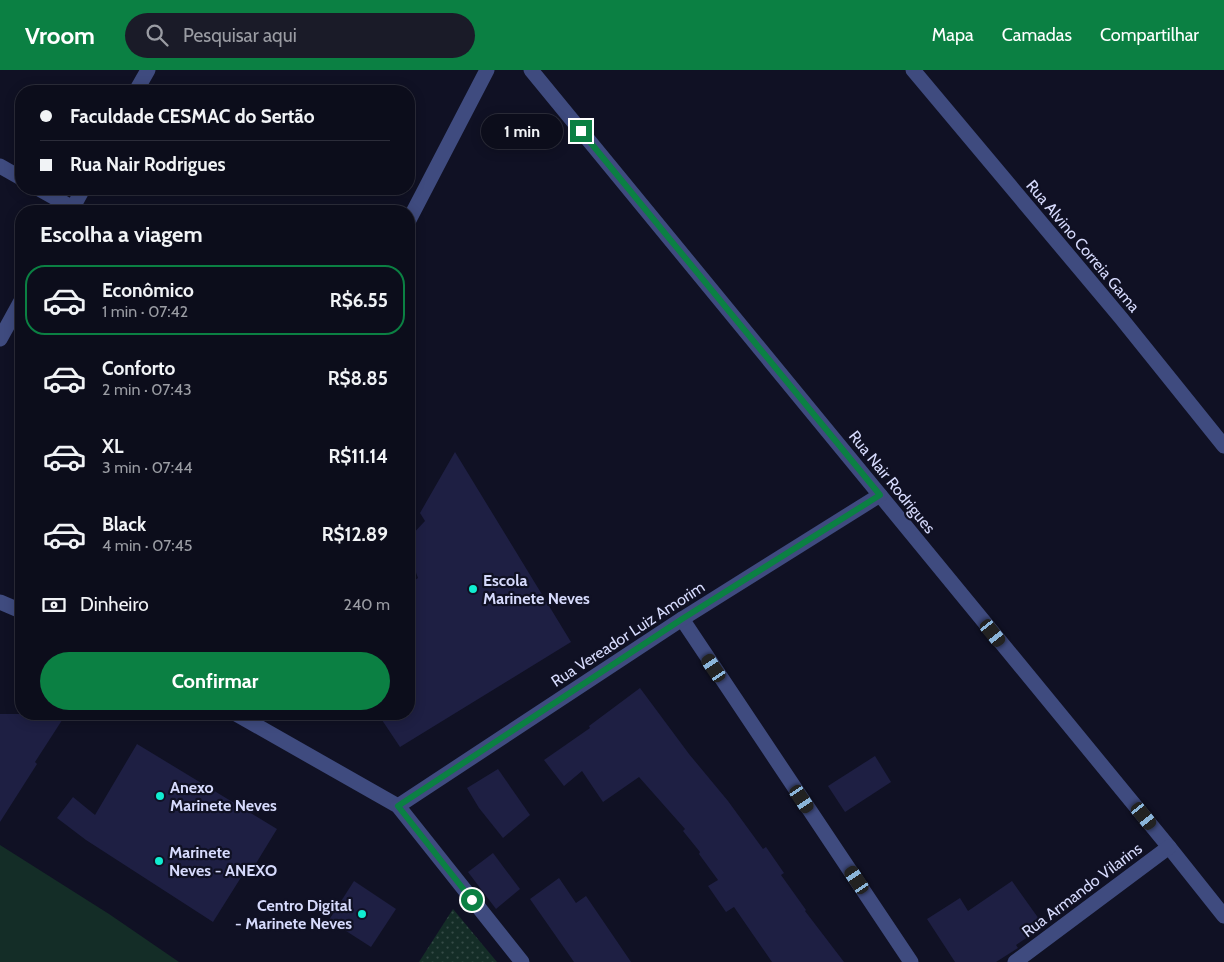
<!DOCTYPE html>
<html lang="pt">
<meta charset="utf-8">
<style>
body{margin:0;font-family:Cabin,sans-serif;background:#1a1b28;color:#f1f3f6;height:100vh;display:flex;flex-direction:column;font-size:19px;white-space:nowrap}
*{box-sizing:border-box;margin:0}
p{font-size:16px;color:#9a9ca3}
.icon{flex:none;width:28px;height:28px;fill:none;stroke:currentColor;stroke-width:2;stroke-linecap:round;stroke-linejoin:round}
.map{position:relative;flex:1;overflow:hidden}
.sheet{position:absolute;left:15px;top:135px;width:400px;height:515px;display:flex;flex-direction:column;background:#0c0d1b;border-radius:20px;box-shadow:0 2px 12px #0003,0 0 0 1px #2c2d3a}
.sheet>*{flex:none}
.top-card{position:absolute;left:15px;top:15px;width:400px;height:110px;border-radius:20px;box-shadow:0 2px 12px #0003,0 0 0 1px #2c2d3a;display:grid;align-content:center;height:110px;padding:0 25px;background:#0c0d1b}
.end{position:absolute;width:22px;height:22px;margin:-11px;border:6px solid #0b8043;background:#fff;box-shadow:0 0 0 2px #fff}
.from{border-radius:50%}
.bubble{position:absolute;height:35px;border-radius:18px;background:#0c0d1b;box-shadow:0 2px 12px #0003,0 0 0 1px #2c2d3a;font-size:16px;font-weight:800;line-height:35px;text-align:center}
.car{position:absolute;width:15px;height:30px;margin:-15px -8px;border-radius:6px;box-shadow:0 0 4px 1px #0007;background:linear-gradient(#222 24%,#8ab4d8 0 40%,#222 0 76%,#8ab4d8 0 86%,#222 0)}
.top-card b{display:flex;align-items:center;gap:18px;height:48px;font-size:19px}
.top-card b+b{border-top:1px solid #2c2d3a}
.top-card i{width:12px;height:12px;background:#f1f3f6}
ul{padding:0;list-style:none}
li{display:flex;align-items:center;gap:15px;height:70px;margin:0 10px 8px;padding:0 15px;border:2px solid transparent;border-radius:20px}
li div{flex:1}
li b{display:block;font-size:19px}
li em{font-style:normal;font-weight:800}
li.selected{border-color:#0b8043}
li>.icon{width:45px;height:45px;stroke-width:1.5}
h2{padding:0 25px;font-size:22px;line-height:60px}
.pay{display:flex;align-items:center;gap:12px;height:55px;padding:0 25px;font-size:19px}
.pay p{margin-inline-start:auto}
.primary-button{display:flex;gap:10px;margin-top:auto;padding:10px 25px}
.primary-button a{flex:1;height:58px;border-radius:30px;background:#0b8043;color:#fff;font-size:20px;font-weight:800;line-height:58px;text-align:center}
header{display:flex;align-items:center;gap:30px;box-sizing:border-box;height:70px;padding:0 25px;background:#0b8043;color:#fff}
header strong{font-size:24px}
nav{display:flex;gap:28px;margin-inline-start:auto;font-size:18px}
.search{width:350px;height:45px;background:#1a1b28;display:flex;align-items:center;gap:12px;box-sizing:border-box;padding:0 18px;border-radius:28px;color:#9a9ca3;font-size:19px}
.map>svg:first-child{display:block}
</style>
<header>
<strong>Vroom</strong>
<div class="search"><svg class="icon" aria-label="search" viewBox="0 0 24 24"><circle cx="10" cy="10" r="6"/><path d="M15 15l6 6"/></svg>Pesquisar aqui</div>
<nav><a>Mapa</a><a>Camadas</a><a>Compartilhar</a></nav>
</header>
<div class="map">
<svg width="1224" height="892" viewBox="0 0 1224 892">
<defs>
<pattern id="park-dots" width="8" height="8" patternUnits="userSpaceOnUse" patternTransform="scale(1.25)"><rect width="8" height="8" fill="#142d27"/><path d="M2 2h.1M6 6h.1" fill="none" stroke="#354b47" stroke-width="1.8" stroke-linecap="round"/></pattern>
</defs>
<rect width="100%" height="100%" fill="#101124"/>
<polygon fill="#142d27" points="0,775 109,844 179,892 0,892"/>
<polygon fill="url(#park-dots)" points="453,839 497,892 419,892"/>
<g fill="#1e1f43">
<polygon points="455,382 571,572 400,677 378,644 409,644 409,514 418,508 409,483 409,468 425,451 420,443"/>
<polygon points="640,618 689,684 728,731 763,779 766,777 784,803 781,805 806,840 805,841 844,892 772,892 734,837 726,842 708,816 718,810 699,784 700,782 683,761 685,759 639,707 603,732 582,701 564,716 544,690 590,658 589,656"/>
<polygon points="0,644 66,644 35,692 37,694 0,752"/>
<polygon points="137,674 277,759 255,795 250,793 213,852 86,770 57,748 73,727 95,745"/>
<polygon points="875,686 891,712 845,742 828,716"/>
<polygon points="498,699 530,745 503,768 479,738 467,718"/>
<polygon points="493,783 520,819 496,839 468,802"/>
<polygon points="559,808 576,833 586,826 631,892 574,892 530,829"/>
<polygon points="354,811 396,839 371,877 329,850"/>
<polygon points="1012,811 1044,856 1016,875 1018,878 996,892 955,892 927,849 960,828 968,841"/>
</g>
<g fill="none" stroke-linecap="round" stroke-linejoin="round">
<g stroke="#3f4b7f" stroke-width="15">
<polyline points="531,0 1169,777 1224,846"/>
<polyline points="913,0 1121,248 1224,376"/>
<polyline points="136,21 148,0"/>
<polyline points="0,96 21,108"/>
<polyline points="39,119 73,138"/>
<polyline points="71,141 83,119"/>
<polyline points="409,150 487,0"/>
<polyline points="0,269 21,231"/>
<polyline points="0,532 21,541"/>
<polyline points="682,549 911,892"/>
<polyline points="236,644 398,736 522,892"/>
<polyline points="398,736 682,549 880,425"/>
<polyline points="1015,892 1169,777"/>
</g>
</g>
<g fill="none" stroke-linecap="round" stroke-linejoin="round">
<polyline stroke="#0b8043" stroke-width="6" points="472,830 398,736 682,549 880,425 581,61"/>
</g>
<g fill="#11edd1" stroke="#101124" stroke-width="2">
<circle cx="473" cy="519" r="5"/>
<circle cx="160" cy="726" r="5"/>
<circle cx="159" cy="791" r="5"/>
<circle cx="362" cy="844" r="5"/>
</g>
<g text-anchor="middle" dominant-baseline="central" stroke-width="4.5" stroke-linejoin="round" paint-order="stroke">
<g font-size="16" fill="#d6dafc" stroke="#101124">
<text transform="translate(1083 176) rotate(50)">Rua Alvino Correia Gama</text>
<text transform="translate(892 412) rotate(51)">Rua Nair Rodrigues</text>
<text transform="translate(628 564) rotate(-33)">Rua Vereador Luiz Amorim</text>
<text transform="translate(1082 820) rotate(-37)">Rua Armando Vilarins</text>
</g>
<g font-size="16" font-weight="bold" fill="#d6dafc" stroke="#101124" text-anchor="start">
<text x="483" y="510">Escola<tspan x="483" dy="18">Marinete Neves</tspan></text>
<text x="170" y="717">Anexo<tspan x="170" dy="18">Marinete Neves</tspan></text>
<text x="169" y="782">Marinete<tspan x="169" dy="18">Neves - ANEXO</tspan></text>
<text x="352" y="835" text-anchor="end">Centro Digital<tspan x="352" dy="18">- Marinete Neves</tspan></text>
</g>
</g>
</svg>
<i class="end from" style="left:472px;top:830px"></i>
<i class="end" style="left:581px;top:61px"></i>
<div class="bubble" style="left:481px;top:44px;width:82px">1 min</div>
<i class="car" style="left:993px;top:563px;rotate:141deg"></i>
<i class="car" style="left:714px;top:598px;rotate:326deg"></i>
<i class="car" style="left:802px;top:729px;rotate:146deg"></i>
<i class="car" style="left:1144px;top:746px;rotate:141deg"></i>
<i class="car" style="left:857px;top:810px;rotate:326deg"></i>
<div class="top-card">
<b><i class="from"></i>Faculdade CESMAC do Sertão</b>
<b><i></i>Rua Nair Rodrigues</b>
</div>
<section class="sheet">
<h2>Escolha a viagem</h2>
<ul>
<li class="selected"><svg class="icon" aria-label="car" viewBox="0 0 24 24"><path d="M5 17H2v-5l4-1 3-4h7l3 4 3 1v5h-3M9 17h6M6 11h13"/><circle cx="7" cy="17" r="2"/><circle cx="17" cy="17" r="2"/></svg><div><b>Econômico</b><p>1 min · 07:42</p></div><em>R$6.55</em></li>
<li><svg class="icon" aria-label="car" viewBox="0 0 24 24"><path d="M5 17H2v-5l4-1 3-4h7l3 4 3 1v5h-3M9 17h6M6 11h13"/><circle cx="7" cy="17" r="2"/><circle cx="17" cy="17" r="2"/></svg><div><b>Conforto</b><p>2 min · 07:43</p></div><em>R$8.85</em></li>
<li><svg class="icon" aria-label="car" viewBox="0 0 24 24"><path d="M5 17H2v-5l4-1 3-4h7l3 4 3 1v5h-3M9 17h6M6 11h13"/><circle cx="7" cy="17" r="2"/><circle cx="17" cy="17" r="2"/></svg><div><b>XL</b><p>3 min · 07:44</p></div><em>R$11.14</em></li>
<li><svg class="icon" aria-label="car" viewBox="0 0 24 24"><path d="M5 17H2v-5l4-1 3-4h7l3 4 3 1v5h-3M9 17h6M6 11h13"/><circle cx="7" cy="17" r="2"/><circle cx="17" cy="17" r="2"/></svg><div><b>Black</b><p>4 min · 07:45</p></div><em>R$12.89</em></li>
</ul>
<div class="pay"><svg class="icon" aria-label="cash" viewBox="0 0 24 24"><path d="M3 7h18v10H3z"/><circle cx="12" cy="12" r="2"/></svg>Dinheiro<p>240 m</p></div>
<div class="primary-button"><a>Confirmar</a></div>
</section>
</div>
